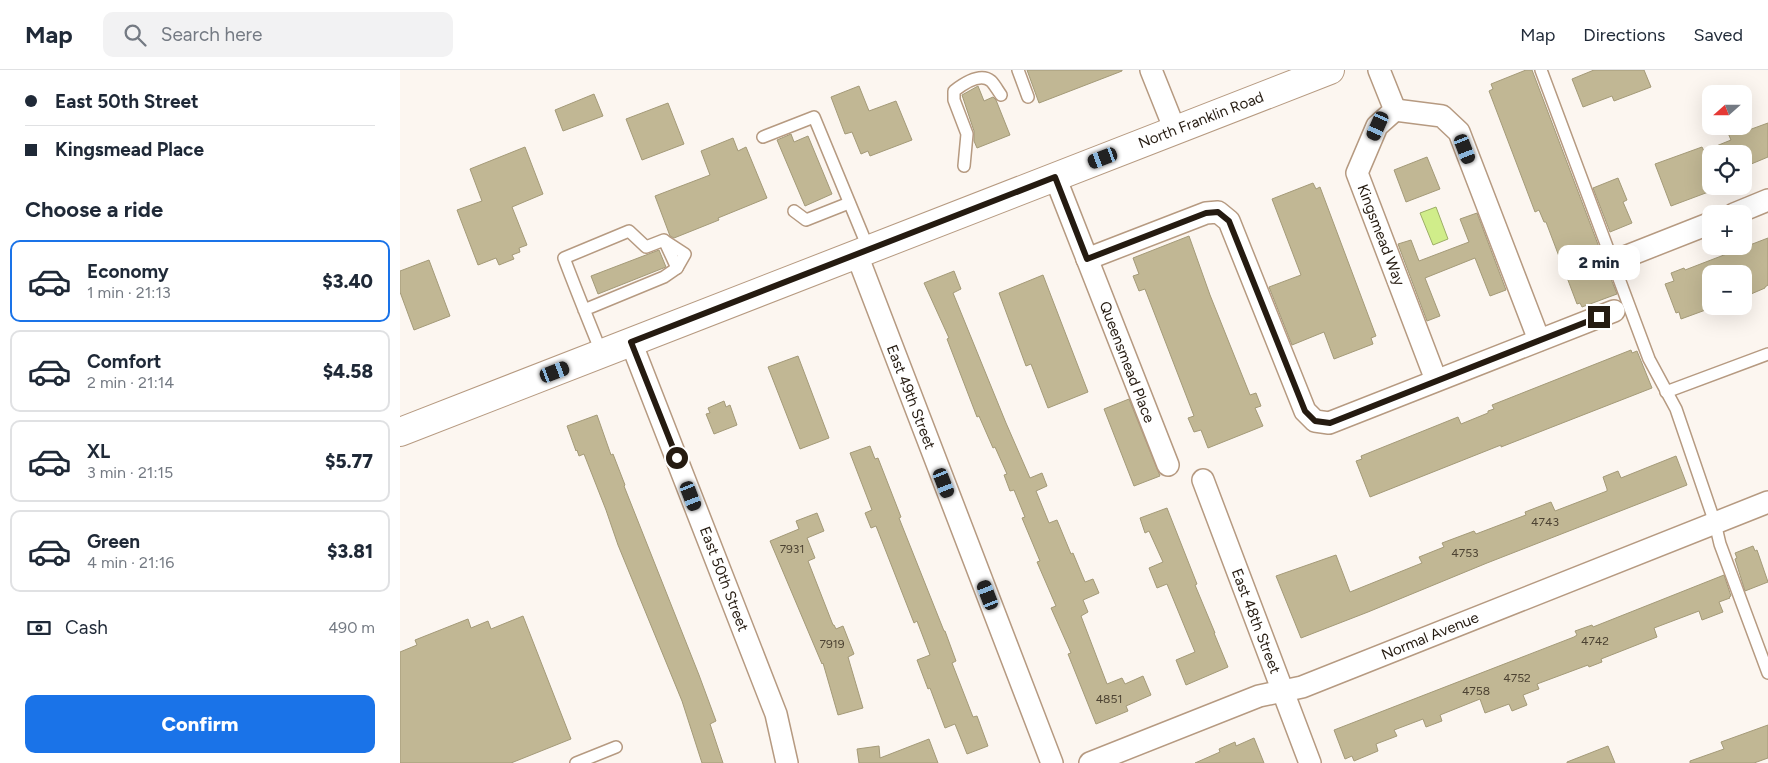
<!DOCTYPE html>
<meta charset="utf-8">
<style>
body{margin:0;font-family:Figtree,sans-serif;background:#f2f2f3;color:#1f2937;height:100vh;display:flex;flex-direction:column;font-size:19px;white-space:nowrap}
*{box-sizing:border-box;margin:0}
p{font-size:16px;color:#747a83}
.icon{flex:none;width:28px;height:28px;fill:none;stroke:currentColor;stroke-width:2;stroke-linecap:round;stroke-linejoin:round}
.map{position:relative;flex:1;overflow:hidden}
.side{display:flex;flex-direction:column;background:#fff;width:400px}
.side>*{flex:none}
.guide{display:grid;align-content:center;height:110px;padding:0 25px;background:#fff}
.needle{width:32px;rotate:249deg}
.buttons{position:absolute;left:1302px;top:15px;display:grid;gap:10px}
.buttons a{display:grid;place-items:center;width:50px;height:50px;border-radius:10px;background:#fff;box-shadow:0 5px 20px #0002;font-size:25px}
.end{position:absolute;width:22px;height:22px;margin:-11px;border:6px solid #251b11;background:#fff;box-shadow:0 0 0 2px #fff}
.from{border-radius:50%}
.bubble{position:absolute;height:35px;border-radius:10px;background:#fff;box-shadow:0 5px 20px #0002;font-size:16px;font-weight:800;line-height:35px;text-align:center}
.car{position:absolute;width:15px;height:30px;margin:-15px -8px;border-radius:6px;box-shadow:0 0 4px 1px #0007;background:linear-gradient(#222 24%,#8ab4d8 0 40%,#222 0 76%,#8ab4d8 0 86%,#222 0)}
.guide b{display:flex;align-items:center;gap:18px;height:48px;font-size:19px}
.guide b+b{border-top:1px solid #e0e1e3}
.guide i{width:12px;height:12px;background:#1f2937}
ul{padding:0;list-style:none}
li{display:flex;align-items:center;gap:15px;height:82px;margin:0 10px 8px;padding:0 15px;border:2px solid #e0e1e3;border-radius:10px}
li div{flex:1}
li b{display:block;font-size:19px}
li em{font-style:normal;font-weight:800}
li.selected{border-color:#1a73e8}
li>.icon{width:45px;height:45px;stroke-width:1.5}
h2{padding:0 25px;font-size:22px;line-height:60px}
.pay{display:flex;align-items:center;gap:12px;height:55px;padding:0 25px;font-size:19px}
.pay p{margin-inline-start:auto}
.primary-button{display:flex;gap:10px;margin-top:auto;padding:10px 25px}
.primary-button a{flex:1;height:58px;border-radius:10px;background:#1a73e8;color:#fff;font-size:20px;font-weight:800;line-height:58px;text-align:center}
header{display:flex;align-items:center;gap:30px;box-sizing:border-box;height:70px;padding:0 25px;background:#fff;border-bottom:1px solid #e0e1e3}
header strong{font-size:24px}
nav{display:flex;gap:28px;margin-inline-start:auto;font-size:18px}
.search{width:350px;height:45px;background:#f2f2f3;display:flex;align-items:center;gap:12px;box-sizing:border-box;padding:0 18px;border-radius:10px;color:#747a83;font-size:19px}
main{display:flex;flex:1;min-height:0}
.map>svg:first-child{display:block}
</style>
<header>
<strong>Map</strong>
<div class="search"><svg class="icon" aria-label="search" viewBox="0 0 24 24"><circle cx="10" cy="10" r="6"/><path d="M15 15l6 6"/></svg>Search here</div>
<nav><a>Map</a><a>Directions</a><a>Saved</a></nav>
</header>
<main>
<section class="side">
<div class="guide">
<b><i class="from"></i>East 50th Street</b>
<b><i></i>Kingsmead Place</b>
</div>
<h2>Choose a ride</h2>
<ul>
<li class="selected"><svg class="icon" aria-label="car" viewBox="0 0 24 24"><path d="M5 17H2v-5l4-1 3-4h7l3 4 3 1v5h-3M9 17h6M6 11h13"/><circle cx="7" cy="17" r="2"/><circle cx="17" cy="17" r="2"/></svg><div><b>Economy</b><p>1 min · 21:13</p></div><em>$3.40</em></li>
<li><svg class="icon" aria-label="car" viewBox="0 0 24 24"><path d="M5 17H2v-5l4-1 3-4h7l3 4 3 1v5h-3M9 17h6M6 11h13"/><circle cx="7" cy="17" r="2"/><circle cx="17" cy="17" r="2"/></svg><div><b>Comfort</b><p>2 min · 21:14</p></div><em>$4.58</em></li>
<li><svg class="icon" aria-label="car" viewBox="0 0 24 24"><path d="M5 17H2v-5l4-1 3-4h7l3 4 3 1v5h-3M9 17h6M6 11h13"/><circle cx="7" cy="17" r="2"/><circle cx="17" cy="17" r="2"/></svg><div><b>XL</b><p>3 min · 21:15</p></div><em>$5.77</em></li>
<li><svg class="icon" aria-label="car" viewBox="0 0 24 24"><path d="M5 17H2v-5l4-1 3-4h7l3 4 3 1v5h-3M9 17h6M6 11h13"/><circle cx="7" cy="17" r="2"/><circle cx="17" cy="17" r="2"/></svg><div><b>Green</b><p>4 min · 21:16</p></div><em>$3.81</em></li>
</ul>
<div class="pay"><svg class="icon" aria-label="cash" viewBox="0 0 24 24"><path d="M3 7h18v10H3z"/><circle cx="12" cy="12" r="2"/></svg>Cash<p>490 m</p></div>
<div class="primary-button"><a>Confirm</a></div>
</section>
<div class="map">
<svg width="1368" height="693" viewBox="0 0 1368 693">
<rect width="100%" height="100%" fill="#fcf6f0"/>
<polygon fill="#d0ed8a" stroke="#9dae66" points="1036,137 1048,169 1033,175 1020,143"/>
<g fill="#c1b794" stroke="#a49a78">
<polygon points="627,0 722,0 722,1 639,33"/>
<polygon points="1126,0 1132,0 1202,185 1200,191 1200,196 1204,201 1209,204 1217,224 1182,237 1180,233 1177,234 1146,152 1144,152 1139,140 1135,142 1089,21 1093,19 1091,14"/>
<polygon points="1194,0 1244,0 1251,17 1214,31 1212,26 1183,37 1172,9"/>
<polygon points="459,16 469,41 496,31 512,70 470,86 468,81 461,84 452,62 445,64 431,27"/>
<polygon points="578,16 584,31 593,27 596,30 610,65 577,78 574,71 574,61 562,25"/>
<polygon points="194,24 203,46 163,61 155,40"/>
<polygon points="268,33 284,74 242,90 226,49"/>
<polygon points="1368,53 1368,87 1344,97 1344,84 1311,84 1311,121 1271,136 1255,94 1302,77 1304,81 1331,70 1325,56 1344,56 1346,61"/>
<polygon points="391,64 394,72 408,66 432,124 405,136 377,70"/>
<polygon points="333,68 338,81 346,77 367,128 318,148 319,150 274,168 270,166 255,126 310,105 301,81"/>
<polygon points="125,77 143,124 112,137 127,175 119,178 120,182 112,185 114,189 99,195 96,188 78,195 57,140 82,131 70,99"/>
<polygon points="1027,87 1040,119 1006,132 994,100"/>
<polygon points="1218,108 1227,130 1223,132 1232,153 1210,162 1193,118"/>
<polygon points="913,113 916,119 920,117 976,266 971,268 973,274 934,289 924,262 892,275 869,217 901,205 872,129"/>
<polygon points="1077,143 1106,220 1090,226 1075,188 1025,208 1040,246 1027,251 998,174 1011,170 1019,191 1069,172 1060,149"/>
<polygon points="789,166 810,225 850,325 856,323 861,336 855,338 863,356 808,378 801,360 794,362 788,348 794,346 745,219 739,221 733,206 739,204 733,188"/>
<polygon points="1368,168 1368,215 1365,217 1365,218 1344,227 1344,204 1311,204 1311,238 1281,249 1279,242 1276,243 1265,214 1274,211 1271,203 1284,198 1285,200"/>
<polygon points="259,180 266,197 198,224 191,206"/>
<polygon points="29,190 50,246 14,260 0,222 0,201"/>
<polygon points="554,201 561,219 553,223 606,353 630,408 642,403 647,416 636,421 649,453 657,450 671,484 673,483 685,512 693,509 699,523 683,530 688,542 681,546 707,614 722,608 725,614 743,606 751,625 726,636 728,641 696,654 668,584 671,583 651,538 656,536 637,492 640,491 622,448 625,447 614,420 610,421 604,405 607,404 595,377 593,378 579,346 577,347 547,269 549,268 524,213"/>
<polygon points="643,205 688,322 648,338 631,294 626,296 599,223"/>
<polygon points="1231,280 1232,283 1237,281 1252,318 1101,377 1101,375 970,427 956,391 962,389 961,386 1058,347 1061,354 1088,343 1088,341 1094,339 1092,335"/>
<polygon points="398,286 429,368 400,379 368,297"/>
<polygon points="729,329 760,406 734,416 704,339"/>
<polygon points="324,331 326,337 330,335 337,355 314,364 306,344 310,343 308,338"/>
<polygon points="197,345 211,385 213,384 225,415 224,416 299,605 316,651 310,654 323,693 302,693 282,631 218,475 206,440 184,384 179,386 177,380 176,381 167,356"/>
<polygon points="470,376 475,389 478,388 501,447 499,448 544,561 545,561 556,591 552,593 573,647 577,646 588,676 567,684 555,654 545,658 530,618 528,619 517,590 530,585 517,551 514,553 476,456 471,458 465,443 472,440 450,383"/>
<polygon points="1276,386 1287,415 1087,493 968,542 901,568 876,506 936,485 950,522 1022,493 1019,487 1044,477 1042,473 1074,461 1076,464 1126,445 1125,442 1151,432 1155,441 1207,421 1207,419 1203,407 1218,401 1221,408"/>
<polygon points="767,438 797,514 795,515 815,563 814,563 828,597 786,615 776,590 795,582 767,514 757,518 749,498 763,492 749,461 745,463 740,448"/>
<polygon points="417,443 424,461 407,468 415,488 408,491 433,555 434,555 436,559 443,556 454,584 448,587 463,638 438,645 423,593 422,594 370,471 399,459 396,451"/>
<polygon points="1353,476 1355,481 1357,480 1368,512 1345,521 1335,489 1337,488 1335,483"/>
<polygon points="1324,505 1331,526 1329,527 1330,528 1319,532 1323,542 1302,550 1299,541 1254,558 1257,567 1201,589 1202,592 1189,597 1188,595 1137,614 1139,619 1123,625 1127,635 1112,641 1109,634 1085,643 1080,629 1040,645 1042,651 1026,657 1023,649 994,660 997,666 976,674 978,681 954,691 952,686 945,689 934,660 1174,567 1177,565 1175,561 1192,555 1193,557"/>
<polygon points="123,546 171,669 111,693 0,693 0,582 17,575 15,570 68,549 71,558 88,551 91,559"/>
<polygon points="1368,655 1368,688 1354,693 1290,693 1290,691 1324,679 1321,672"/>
<polygon points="854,668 864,693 795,693 820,682 819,679 835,672 836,676"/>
<polygon points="529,669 538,693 459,693 457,679 479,676 480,688"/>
<polygon points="1208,676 1215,693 1167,693 1167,692"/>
</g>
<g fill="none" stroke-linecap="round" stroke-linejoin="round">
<g stroke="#b69a81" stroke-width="14">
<g id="service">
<polyline points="618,0 628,27"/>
<polyline points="1141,0 1249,289 1276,339 1315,453 1320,474 1368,603"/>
<polyline points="363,67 414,47 469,180"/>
<path d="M564,96L567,64L554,30V21C563,14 580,2 591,11C595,15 598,21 601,25"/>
<polyline points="394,141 406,150 449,133"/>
<polyline points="265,171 285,184 277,198"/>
<path d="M184,240L264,207L277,198L264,170L246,177L229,161L164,188C176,220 189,252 202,284"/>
<polyline points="1266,322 1368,284"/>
<polyline points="176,693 216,677"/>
</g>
</g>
<g stroke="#b69a81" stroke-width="24">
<g id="minor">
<polyline points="751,0 775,60"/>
<polyline points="979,0 995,40 977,56 957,103 1036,310"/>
<polyline points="995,40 1042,46 1059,62 1139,270"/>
<polyline points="655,107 768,395"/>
<polyline points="1334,144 1368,130"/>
<polyline points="457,185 652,693"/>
<polyline points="687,189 806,143 818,142 829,151 905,341 915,351 929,353 1214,241"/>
<polyline points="1212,192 1311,153"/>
<polyline points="231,272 376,644 387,693"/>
<polyline points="803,410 910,693"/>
<polyline points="690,693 859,626 902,617 1368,432"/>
</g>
</g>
<g stroke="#b69a81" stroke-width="30">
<polyline id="secondary" points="0,362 930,0"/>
</g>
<use href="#service" stroke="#fff" stroke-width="11"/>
<use href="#minor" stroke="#fff" stroke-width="21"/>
<use href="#secondary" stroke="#fff" stroke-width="28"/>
</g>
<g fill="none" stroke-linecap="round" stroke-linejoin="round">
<polyline stroke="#251b11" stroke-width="6" points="277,388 231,272 655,107 687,189 806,143 818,142 829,151 905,341 915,351 930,353 1199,247"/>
</g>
<g text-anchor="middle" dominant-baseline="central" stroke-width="5" stroke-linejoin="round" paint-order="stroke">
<g font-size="12" fill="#4c4232">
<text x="1145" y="452">4743</text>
<text x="392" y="479">7931</text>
<text x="1065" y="483">4753</text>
<text x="1195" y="571">4742</text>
<text x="432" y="574">7919</text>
<text x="1117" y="608">4752</text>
<text x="1076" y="621">4758</text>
<text x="709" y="629">4851</text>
</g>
<g font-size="15" fill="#251b11" stroke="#fff">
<text transform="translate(801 50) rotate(-21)">North Franklin Road</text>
<text transform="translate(981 165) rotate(69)">Kingsmead Way</text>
<text transform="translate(727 292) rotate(69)">Queensmead Place</text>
<text transform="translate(511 327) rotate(69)">East 49th Street</text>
<text transform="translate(324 509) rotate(69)">East 50th Street</text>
<text transform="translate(856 551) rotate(69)">East 48th Street</text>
<text transform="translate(1030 566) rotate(-22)">Normal Avenue</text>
</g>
</g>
</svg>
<div class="buttons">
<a><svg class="needle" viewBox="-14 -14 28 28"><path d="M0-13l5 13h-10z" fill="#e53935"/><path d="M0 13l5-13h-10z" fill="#747a83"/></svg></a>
<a><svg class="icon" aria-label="locate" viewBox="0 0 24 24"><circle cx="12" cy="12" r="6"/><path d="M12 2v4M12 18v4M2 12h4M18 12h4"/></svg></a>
<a>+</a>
<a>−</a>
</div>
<i class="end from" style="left:277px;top:388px"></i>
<i class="end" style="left:1199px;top:247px"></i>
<div class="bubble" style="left:1158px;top:175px;width:82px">2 min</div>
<i class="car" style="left:978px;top:56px;rotate:204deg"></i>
<i class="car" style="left:1065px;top:79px;rotate:159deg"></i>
<i class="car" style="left:703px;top:88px;rotate:249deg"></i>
<i class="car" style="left:155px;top:302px;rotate:69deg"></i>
<i class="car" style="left:544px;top:413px;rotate:159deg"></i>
<i class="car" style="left:291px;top:426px;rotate:159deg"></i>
<i class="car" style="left:588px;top:525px;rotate:339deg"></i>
</div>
</main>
